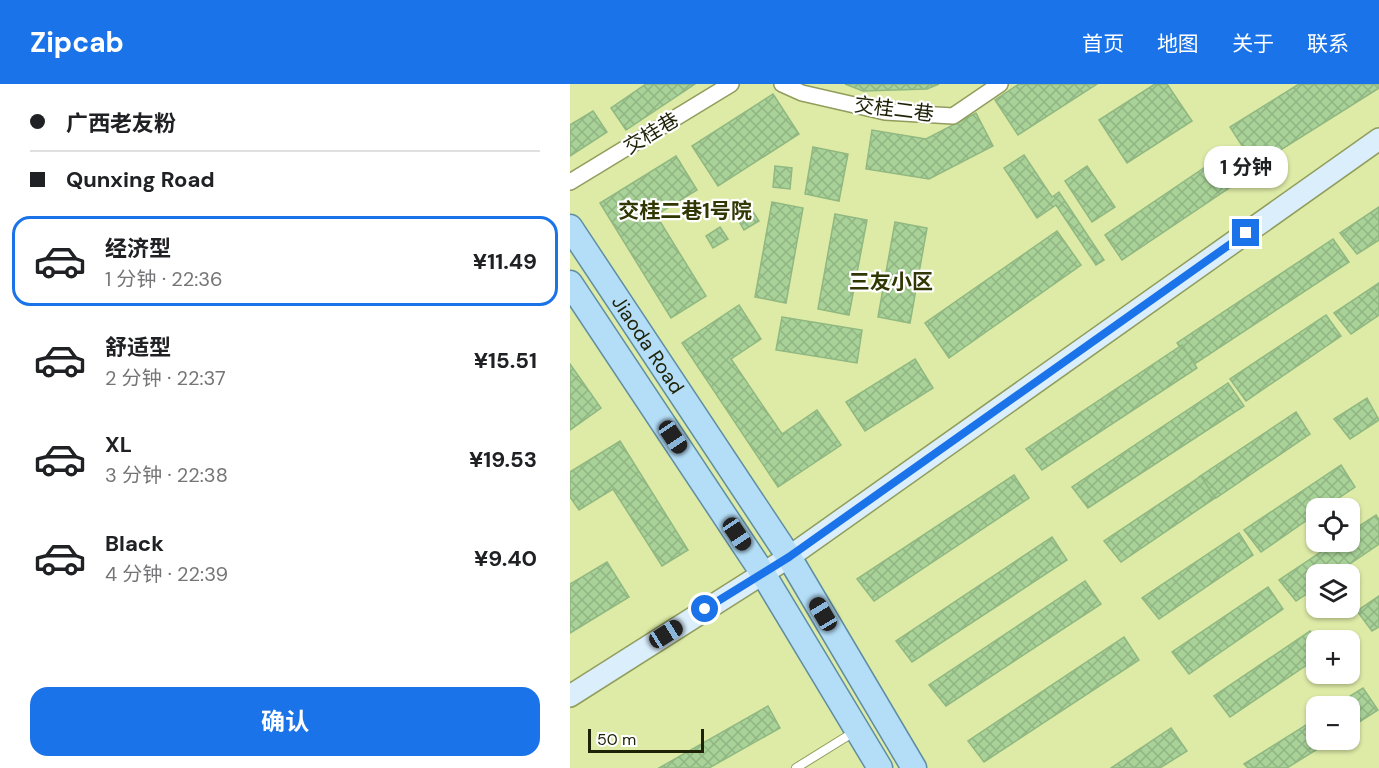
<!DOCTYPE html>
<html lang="zh">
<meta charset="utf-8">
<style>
body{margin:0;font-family:"DM Sans","Noto Sans SC",sans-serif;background:#f6f6f6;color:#202124;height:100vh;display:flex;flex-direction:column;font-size:22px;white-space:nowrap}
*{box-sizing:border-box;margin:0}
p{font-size:20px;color:#757577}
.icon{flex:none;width:33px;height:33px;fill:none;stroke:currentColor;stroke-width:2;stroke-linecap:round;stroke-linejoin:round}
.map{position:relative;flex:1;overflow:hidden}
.side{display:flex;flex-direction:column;background:#fff;width:570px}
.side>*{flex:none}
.banner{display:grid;align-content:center;height:132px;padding:0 30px;background:#fff}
.buttons{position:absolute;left:736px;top:414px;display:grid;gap:12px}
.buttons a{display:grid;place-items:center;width:54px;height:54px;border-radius:12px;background:#fff;box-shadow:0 2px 4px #0004;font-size:30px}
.scale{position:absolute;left:18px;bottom:15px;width:116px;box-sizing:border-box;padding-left:6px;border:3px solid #1e2207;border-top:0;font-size:16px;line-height:21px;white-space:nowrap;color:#1e2207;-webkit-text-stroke:4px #fff;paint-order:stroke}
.end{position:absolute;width:27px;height:27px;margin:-14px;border:8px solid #1a73e8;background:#fff;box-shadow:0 0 0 3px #fff}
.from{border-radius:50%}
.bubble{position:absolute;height:42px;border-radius:18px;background:#fff;box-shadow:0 2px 4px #0004;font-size:20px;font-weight:700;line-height:42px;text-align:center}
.car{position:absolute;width:18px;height:36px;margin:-18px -9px;border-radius:8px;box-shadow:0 0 4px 2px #0007;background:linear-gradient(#222 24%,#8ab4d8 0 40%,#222 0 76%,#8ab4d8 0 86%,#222 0)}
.banner b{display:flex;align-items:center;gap:21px;height:57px;font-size:22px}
.banner b+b{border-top:2px solid #e0e0e0}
.banner i{width:15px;height:15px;background:#202124}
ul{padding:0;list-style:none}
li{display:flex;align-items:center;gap:18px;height:90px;margin:0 12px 9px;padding:0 18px;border:3px solid transparent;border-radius:18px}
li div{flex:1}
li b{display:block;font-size:22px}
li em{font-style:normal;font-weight:700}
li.on{border-color:#1a73e8}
li>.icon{width:54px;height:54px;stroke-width:1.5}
.primary-button{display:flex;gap:12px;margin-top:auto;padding:12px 30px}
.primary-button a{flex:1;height:69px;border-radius:18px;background:#1a73e8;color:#fff;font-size:24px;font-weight:700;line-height:69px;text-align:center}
header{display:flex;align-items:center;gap:36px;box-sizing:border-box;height:84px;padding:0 30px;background:#1a73e8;color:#fff}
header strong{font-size:28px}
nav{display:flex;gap:33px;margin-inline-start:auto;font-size:21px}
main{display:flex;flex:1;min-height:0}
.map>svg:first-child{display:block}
</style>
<header>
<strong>Zipcab</strong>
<nav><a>首页</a><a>地图</a><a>关于</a><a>联系</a></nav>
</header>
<main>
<section class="side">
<div class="banner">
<b><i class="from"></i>广西老友粉</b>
<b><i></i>Qunxing Road</b>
</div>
<ul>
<li class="on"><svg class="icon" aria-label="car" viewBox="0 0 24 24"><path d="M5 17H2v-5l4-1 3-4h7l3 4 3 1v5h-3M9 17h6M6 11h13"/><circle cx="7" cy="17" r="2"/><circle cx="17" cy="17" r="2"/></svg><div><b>经济型</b><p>1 分钟 · 22:36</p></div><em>¥11.49</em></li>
<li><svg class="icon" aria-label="car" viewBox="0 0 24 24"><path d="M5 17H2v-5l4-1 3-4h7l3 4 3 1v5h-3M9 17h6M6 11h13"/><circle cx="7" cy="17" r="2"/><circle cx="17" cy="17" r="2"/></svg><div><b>舒适型</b><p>2 分钟 · 22:37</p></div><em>¥15.51</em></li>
<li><svg class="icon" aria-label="car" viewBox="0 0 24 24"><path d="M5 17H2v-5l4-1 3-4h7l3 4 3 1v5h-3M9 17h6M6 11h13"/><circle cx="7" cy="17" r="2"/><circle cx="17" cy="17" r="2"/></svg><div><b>XL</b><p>3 分钟 · 22:38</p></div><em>¥19.53</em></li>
<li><svg class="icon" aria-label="car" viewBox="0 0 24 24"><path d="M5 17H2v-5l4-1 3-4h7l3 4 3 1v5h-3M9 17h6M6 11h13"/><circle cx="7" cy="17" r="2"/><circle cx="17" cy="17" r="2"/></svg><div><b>Black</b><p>4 分钟 · 22:39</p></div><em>¥9.40</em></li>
</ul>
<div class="primary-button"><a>确认</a></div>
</section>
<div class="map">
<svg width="809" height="684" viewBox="0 0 809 684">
<defs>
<pattern id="building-cross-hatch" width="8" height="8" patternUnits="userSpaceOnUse" patternTransform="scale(1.5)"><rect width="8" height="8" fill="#a8d298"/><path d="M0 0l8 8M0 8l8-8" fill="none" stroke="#90b482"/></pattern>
</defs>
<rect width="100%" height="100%" fill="#deeba7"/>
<g fill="url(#building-cross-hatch)" stroke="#90b880" stroke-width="1.5">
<polygon points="76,0 125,0 56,46 41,24"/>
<polygon points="275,0 369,0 357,5 293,7"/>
<polygon points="449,0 527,0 448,51 425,16"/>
<polygon points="585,0 597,0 622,37 557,79 529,36"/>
<polygon points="729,0 809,0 809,4 685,82 660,43"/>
<polygon points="203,10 229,50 148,102 122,62"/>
<polygon points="23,27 37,48 0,72 0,41"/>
<polygon points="406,29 423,62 359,95 296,85 302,46 356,55"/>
<polygon points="243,63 278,70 269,117 235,110"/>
<polygon points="454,71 482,113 489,108 534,176 526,181 486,121 467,134 434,84"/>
<polygon points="106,72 127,106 86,131 136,212 101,234 30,119"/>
<polygon points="650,73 668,98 552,176 535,151"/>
<polygon points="205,82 222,84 220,105 203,103"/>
<polygon points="517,82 545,123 522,138 495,97"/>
<polygon points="202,118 233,124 216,219 185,213"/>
<polygon points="809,123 809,156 787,170 770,149"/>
<polygon points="181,125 189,137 174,146 167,134"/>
<polygon points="265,130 297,136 279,231 248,225"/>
<polygon points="325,138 357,144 340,239 308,233"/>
<polygon points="150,143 158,155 143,164 136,152"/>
<polygon points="487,147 511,181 379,274 355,239"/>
<polygon points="763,155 779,178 623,281 607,259"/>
<polygon points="809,199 809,231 781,250 764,229"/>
<polygon points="169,221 191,255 161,275 212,350 247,326 271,361 208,403 112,259"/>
<polygon points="756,231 771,252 676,317 660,295"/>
<polygon points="212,233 292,246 287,279 206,266"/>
<polygon points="612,261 627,284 472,386 456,365"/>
<polygon points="345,275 363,304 295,347 276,318"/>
<polygon points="0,280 31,324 0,346"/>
<polygon points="658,299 674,322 518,424 502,403"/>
<polygon points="797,314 809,336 780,355 764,335"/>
<polygon points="726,328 740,350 646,414 629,393"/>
<polygon points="50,357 118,466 92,482 43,405 9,426 0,413 0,388"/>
<polygon points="771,381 785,403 754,424 747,424 747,429 691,468 674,446"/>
<polygon points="444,391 459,414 304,517 287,495"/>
<polygon points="631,392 645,414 551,478 534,457"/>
<polygon points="806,431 809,436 809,460 765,490 747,490 747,503 726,517 709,496 766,458 780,458 780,448"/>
<polygon points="669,449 683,471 589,535 572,514"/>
<polygon points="482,453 497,476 342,578 326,557"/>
<polygon points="37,478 59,513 0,549 0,500"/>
<polygon points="515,497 531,520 376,622 359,601"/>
<polygon points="698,503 713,525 619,590 602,568"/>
<polygon points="809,512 809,543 802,547 787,527"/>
<polygon points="740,547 747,558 747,574 660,633 644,612"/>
<polygon points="554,553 569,576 414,678 398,657"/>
<polygon points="793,604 808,626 780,644 780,622 764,622"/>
<polygon points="198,622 210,644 139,684 89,684"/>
<polygon points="747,634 747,656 762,656 717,684 678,684 674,680"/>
<polygon points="601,644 617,667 590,684 541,684"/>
</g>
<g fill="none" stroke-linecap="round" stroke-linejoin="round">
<g stroke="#919d5c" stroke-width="10">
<polyline id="lane" points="226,684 284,648"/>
</g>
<g stroke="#919d5c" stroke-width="18">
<g id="street">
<polyline points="212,0 232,9 315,28 383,32 430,0"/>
<polyline points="0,98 161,0"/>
</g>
</g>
<g stroke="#919d5c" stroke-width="24">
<polyline id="secondary" points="0,612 219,473 809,55"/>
</g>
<g stroke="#5f8ea1" stroke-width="27">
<g id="primary">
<path id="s1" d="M0,143L219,473L344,684"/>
<polyline points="0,199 192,488 310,684"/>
</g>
</g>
<use href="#lane" stroke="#fff" stroke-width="8"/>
<use href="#street" stroke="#fff" stroke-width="15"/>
<use href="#secondary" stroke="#daeefc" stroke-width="21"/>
<use href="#primary" stroke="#b4def8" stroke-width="24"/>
</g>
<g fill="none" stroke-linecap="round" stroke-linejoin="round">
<polyline stroke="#1a73e8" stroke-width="8" points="135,525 219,473 676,149"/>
</g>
<g text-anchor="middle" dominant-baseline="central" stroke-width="4.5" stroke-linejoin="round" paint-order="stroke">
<g font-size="20" fill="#1e2207" stroke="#fff">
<text transform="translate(324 25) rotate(7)">交桂二巷</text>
<text transform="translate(81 49) rotate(-31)">交桂巷</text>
<text stroke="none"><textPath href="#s1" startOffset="141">Jiaoda Road</textPath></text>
</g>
<g font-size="21" font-weight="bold" fill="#303703" stroke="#fff">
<text x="115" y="127">交桂二巷1号院</text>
<text x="321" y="198">三友小区</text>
</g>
</g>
</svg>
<div class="buttons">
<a><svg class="icon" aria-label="locate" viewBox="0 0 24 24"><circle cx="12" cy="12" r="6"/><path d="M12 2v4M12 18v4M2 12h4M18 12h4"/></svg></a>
<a><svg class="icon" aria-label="layers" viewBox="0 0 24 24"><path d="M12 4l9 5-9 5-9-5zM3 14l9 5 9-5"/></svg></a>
<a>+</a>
<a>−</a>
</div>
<div class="scale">50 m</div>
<i class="end from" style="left:135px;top:525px"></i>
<i class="end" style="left:676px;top:149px"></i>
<div class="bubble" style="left:634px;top:62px;width:84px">1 分钟</div>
<i class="car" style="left:103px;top:353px;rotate:146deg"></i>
<i class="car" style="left:167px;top:450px;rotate:146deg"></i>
<i class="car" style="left:253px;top:530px;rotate:329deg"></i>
<i class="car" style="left:96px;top:550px;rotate:58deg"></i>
</div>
</main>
